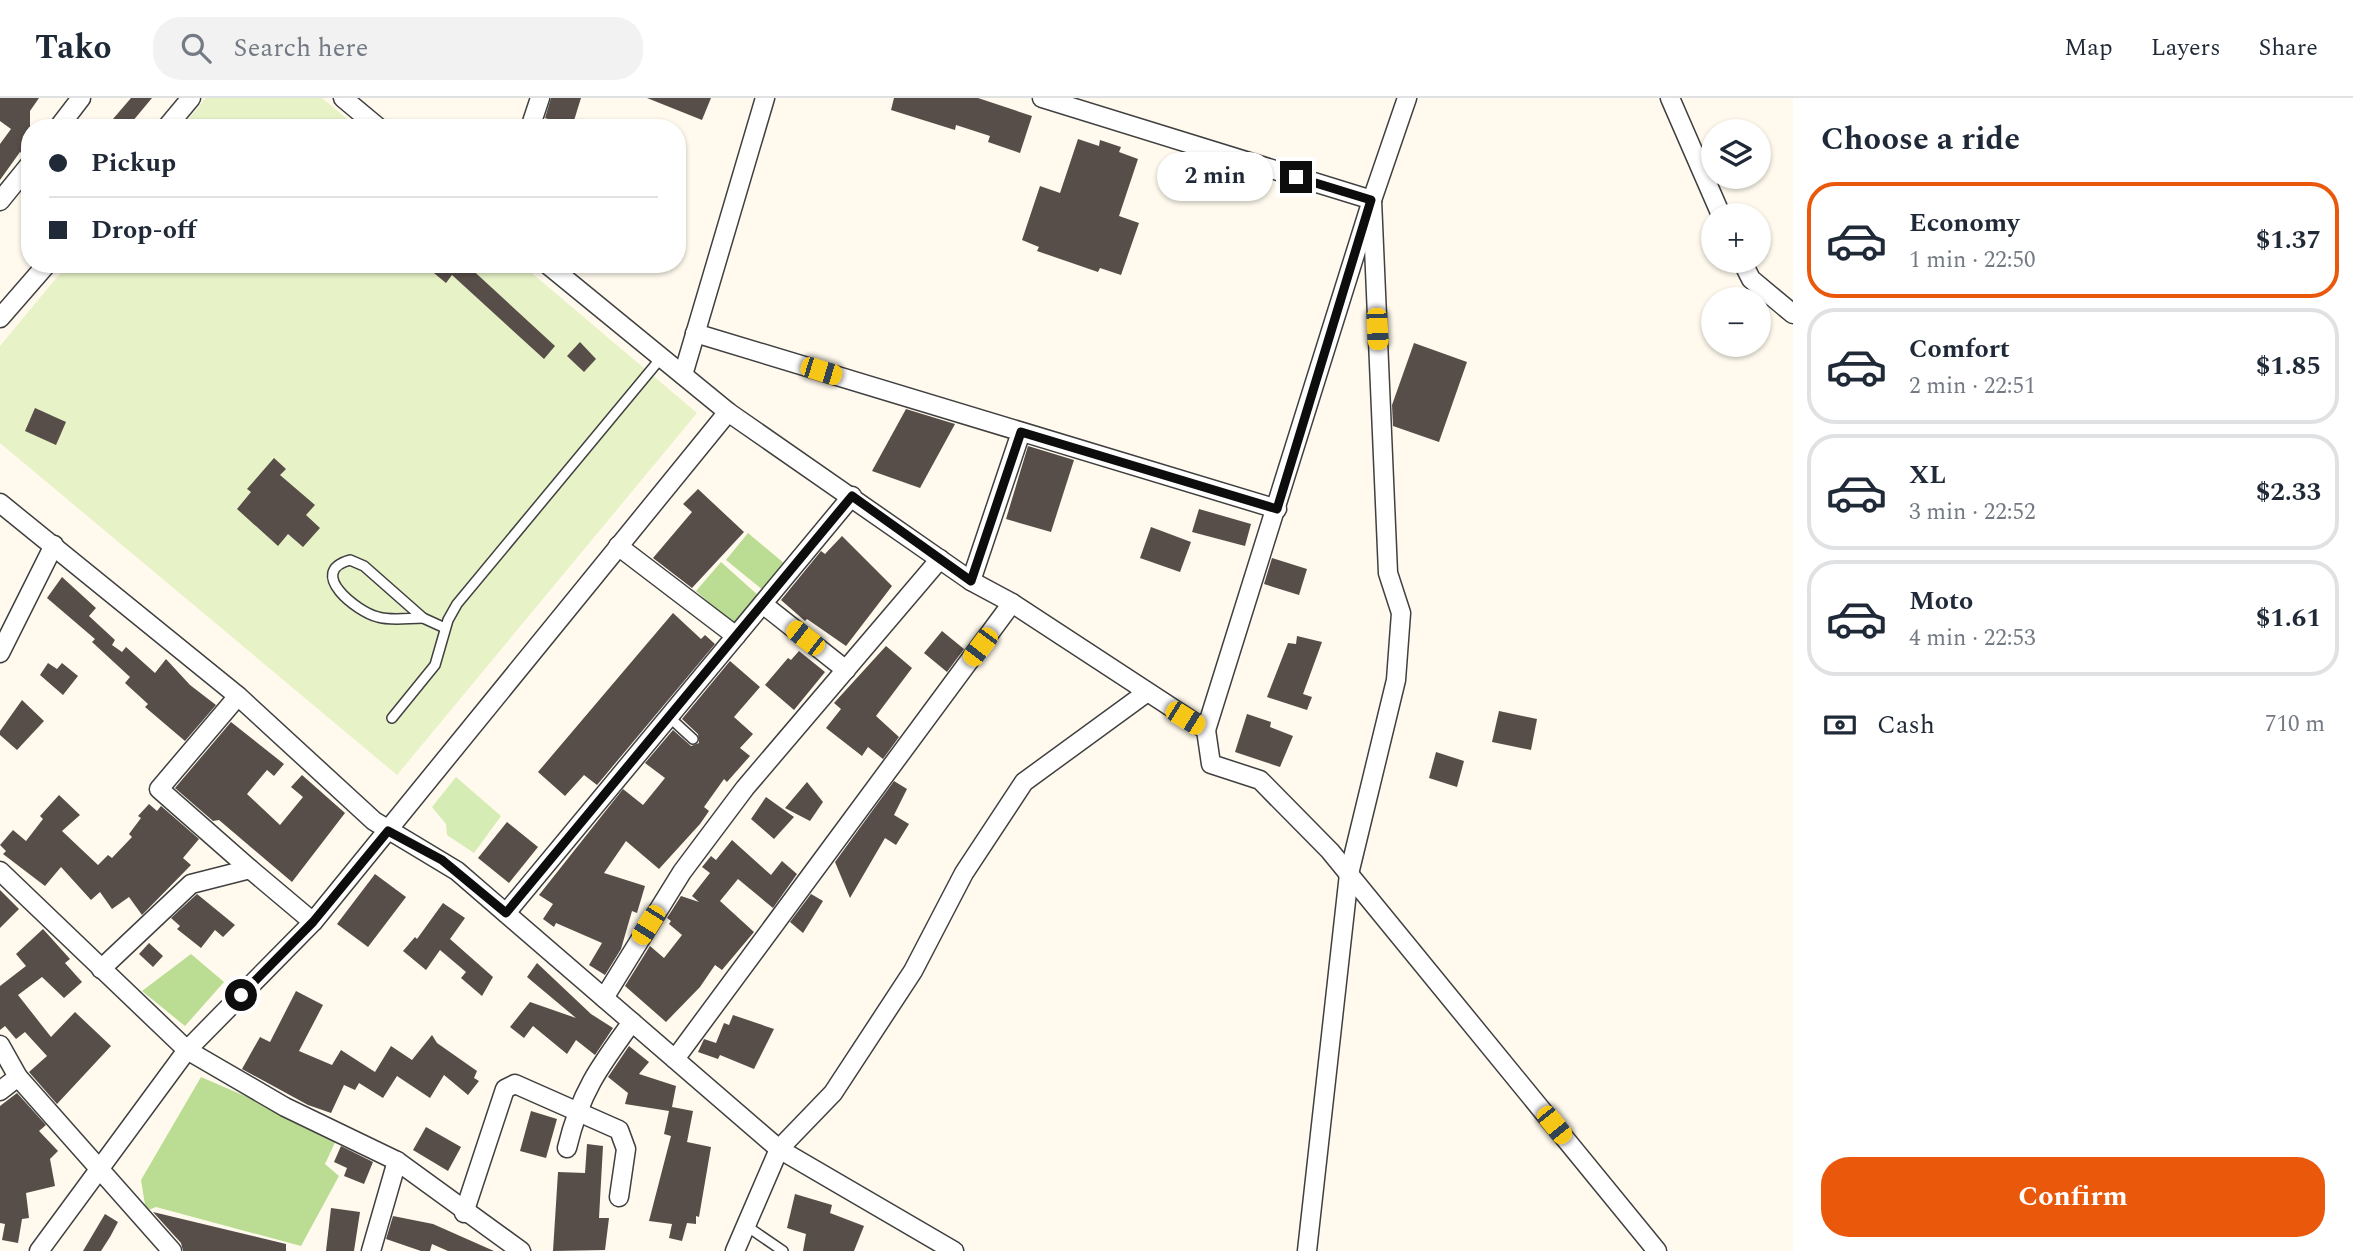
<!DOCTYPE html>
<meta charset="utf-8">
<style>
body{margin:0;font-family:Spectral,serif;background:#f2f2f3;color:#1f2937;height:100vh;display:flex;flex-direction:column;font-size:26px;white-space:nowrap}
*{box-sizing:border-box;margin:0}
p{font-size:23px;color:#747a83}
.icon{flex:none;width:38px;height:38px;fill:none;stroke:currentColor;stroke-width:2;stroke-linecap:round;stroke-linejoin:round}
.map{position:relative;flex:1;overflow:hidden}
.panel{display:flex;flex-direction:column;background:#fff;width:560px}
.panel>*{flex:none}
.banner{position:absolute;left:21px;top:21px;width:665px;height:154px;border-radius:28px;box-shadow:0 2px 5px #0004;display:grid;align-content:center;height:154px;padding:0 28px;background:#fff}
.tools{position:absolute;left:1701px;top:21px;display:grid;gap:14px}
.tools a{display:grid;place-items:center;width:70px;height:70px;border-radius:50%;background:#fff;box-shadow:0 2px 5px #0004;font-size:35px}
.end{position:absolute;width:32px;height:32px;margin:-16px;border:9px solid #0d0d0d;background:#fff;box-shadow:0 0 0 4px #fff}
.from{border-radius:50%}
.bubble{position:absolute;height:49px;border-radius:24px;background:#fff;box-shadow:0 2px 5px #0004;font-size:23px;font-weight:700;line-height:49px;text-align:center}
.car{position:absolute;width:21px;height:42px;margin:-21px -10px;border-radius:9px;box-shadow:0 0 5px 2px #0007;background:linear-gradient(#f5c518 24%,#345 0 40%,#f5c518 0 76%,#345 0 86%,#f5c518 0)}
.banner b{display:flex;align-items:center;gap:24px;height:66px;font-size:26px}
.banner b+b{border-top:2px solid #e0e1e3}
.banner i{width:18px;height:18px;background:#1f2937}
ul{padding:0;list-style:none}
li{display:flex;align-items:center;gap:21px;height:116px;margin:0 14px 10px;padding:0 14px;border:4px solid #e0e1e3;border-radius:28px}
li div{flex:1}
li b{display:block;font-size:26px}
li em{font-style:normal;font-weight:700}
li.active{border-color:#ea580c}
li>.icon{width:63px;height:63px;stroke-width:1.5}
h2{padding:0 28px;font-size:32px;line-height:84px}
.pay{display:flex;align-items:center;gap:18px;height:77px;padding:0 28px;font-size:26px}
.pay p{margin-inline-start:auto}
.cta{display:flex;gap:14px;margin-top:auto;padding:14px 28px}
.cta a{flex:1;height:80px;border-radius:28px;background:#ea580c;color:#fff;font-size:28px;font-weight:700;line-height:80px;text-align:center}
header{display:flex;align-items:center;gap:42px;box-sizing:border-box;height:98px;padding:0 35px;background:#fff;border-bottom:2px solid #e0e1e3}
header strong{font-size:33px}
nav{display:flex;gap:38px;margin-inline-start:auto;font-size:24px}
.search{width:490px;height:63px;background:#f2f2f3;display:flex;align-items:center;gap:18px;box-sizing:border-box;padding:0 24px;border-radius:28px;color:#747a83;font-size:26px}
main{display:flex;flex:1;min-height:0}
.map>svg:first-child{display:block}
</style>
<header>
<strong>Tako</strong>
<div class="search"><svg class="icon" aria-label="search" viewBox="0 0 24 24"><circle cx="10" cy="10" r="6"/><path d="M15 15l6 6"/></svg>Search here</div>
<nav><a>Map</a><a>Layers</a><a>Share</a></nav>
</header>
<main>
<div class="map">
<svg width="1793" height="1153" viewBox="0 0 1793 1153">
<rect width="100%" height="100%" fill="#fffaed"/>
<polygon fill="#d6ecb5" points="456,679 501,718 474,755 447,737 446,726 432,709"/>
<g fill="#badd93">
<polygon points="748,435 785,466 764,493 726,462"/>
<polygon points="721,464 760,499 735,528 696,493"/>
<polygon points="191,856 224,884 185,928 142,893"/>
<polygon points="201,979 338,1038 325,1066 339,1078 301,1148 156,1109 146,1113 141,1082"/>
</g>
<g fill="#e7f2c7">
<polygon points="206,0 322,0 358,30 181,30"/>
<polygon points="68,166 521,166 697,315 397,677 0,345 0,248"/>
</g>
<g fill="#574d49">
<polygon points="0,0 39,0 30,13 30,46 23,56 20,54 0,82 0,46 11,31 0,23"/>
<polygon points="131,0 152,0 127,30 122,30 113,21"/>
<polygon points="551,0 581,0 572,29 545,20"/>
<polygon points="647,0 711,0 702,22"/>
<polygon points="894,0 978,0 1032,18 1020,55 988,44 990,38 956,27 955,32 891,12"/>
<polygon points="1078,41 1099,48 1100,42 1121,49 1119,54 1138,61 1119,118 1139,125 1121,177 1100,170 1098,174 1037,153 1039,149 1022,142 1040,88 1060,95"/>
<polygon points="423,166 466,166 555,248 544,261 452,177 446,185"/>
<polygon points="580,244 596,261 584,274 567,258"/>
<polygon points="1414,245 1467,264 1439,344 1393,328 1392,307"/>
<polygon points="35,310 66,324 56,347 25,333"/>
<polygon points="906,311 955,326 920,390 872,373"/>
<polygon points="1028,348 1074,362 1051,434 1006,421"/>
<polygon points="274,360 286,371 280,377 315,407 306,417 320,430 303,449 288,436 278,448 237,411 251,394 247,391"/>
<polygon points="698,391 744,434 692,490 653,460 692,414 683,406"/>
<polygon points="1199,411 1251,426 1245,448 1192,434"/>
<polygon points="1151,429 1191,444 1180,474 1140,460"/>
<polygon points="842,438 892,488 846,548 807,521 805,523 781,502 821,453 825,456"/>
<polygon points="1272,460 1307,471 1299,497 1264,486"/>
<polygon points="62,479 96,510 89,518 115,542 112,547 122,554 126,549 155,575 166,561 190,587 216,607 185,643 145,609 148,606 125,585 130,579 92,544 95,541 47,500"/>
<polygon points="673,515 701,541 705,537 715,546 597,687 584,677 565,698 538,674"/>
<polygon points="942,533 964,551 947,574 924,555"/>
<polygon points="1297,538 1322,544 1303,596 1312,599 1307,612 1267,599 1288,545 1296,546"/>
<polygon points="886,548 912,570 876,618 899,639 883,661 868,649 862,658 826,630 841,611 834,605"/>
<polygon points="799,553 825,574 794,612 765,587 788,560 791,562"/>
<polygon points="730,563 760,589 734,619 753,636 740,650 750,658 727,684 724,681 704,709 709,713 700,726 659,771 626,743 604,775 645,788 637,815 632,813 621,851 605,877 589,867 602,845 556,825 554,829 543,821 553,806 539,797 623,691 643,707 665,680 645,665 673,632 691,648 699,645 698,636 682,621"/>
<polygon points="48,565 57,571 62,565 78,578 63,597 40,577"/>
<polygon points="22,602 44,623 17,652 0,637 0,633"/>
<polygon points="1499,613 1537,621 1531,652 1492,644"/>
<polygon points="1247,616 1271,624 1270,629 1293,638 1280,669 1235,654"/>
<polygon points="231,624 284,666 274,678 267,672 247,696 280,727 303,699 291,689 302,677 345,715 292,784 219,722 213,723 175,690"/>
<polygon points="1436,654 1464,663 1457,689 1429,680"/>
<polygon points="894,683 907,691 894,717 909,726 896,747 885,740 850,800 835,764"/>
<polygon points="807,684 823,704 810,723 785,710"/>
<polygon points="59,697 80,717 62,733 98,767 108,757 112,760 132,739 129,736 141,720 138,718 149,706 157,713 161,708 199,741 183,760 191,767 142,817 129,799 112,811 100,794 91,802 61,769 45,788 3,756 6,753 0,747 13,732 26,743 43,721 40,718"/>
<polygon points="766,699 794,719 774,741 751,721"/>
<polygon points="507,724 538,749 509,785 478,760"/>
<polygon points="732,742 771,777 782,763 797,776 773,810 738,781 720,803 754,834 722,872 715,867 700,889 666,924 625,888 650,848 664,860 682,837 669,826 671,823 667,820 681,798 699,804 692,798 710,775 702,769 711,758 716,762"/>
<polygon points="375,776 406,799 368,849 337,826"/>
<polygon points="0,792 19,811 0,830"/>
<polygon points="197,796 235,827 223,839 215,832 201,850 177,831 180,828 171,820"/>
<polygon points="811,796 823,803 803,835 790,824"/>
<polygon points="443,805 465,820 450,841 493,879 482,898 461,880 466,874 440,852 426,872 403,853 415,839 417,841"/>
<polygon points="43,831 70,861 65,865 82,884 64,900 42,879 18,897 51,939 75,914 111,948 57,1006 29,974 47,958 25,934 16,941 5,928 0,932 0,888 26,868 16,856"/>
<polygon points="149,845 163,858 153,869 139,856"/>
<polygon points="537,865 591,916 613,930 595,957 576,942 567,956 533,928 524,940 510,929 530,904 576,920 527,879"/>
<polygon points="296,893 323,907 299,953 332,967 341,952 375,974 391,948 412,962 432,937 437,945 477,973 474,980 479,983 468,997 444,977 430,1000 397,978 383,1000 359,985 355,992 344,987 331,1015 308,1007 242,971 260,939 270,944"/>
<polygon points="733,917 774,931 754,971 720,957 718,961 698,954 704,941 716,945 724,925 729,927"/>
<polygon points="629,948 649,964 639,976 676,988 672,1009 693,1013 687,1044 711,1049 699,1119 696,1118 696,1126 687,1125 682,1143 669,1140 672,1126 649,1123 671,1038 664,1036 669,1013 625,1006 628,995 608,979"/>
<polygon points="17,995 46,1027 39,1033 58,1053 50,1061 55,1088 26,1095 29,1120 22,1121 18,1145 2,1142 5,1126 0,1125 0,1008"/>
<polygon points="531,1013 557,1021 546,1060 520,1053"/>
<polygon points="426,1029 461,1049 448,1073 413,1052"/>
<polygon points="587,1046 603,1048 599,1120 609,1120 605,1152 553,1153 558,1074 585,1075"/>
<polygon points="341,1048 373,1064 364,1086 344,1078 347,1070 334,1064"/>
<polygon points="795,1096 832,1107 830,1115 864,1128 854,1153 803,1153 806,1136 787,1130"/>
<polygon points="331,1110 360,1114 354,1153 326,1153"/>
<polygon points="153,1114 286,1146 286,1153 183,1153 181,1145"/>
<polygon points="105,1116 118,1124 110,1139 101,1153 83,1153"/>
<polygon points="393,1118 433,1126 494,1153 448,1153 432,1146 430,1153 421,1153 386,1141"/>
</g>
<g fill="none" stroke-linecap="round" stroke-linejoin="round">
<g stroke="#404040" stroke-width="12">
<g id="lane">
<path d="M350,462L364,468L423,520C408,520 391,523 378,519C357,514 306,474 350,462Z"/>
<polyline points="423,520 445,530"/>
<polyline points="668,618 693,641"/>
<polyline points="392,620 435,567 448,522 457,506 661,260"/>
<polyline points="748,1129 783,1153"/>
</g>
</g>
<g stroke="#404040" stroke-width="21">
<g id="street">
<polyline points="343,0 379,30"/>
<polyline points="1042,0 1372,102"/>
<polyline points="1670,0 1721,117"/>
<polyline points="58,30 81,0"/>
<polyline points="166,30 191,0"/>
<polyline points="530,30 540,0"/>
<polyline points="0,103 30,66"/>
<polyline points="1742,163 1751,181 1793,216"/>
<polyline points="547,166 728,314 971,483 1012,505 1206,632 1211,666 1260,682 1330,753 1657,1153"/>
<polyline points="0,220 47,166"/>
<polyline points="695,235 1277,411"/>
<polyline points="683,277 765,0"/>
<polyline points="0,405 238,598 374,723 457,773 779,1051 954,1153"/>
<polyline points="618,448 736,538"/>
<polyline points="971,483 1021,334"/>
<polyline points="764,507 846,572"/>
<polyline points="0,555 54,447"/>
<polyline points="238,598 159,691 250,771"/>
<polyline points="1206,632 1372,102 1407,0"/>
<polyline points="0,773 187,952 285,1009 397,1063 521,1153"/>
<polyline points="506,815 852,398"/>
<polyline points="101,871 191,786 250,771 313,824"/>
<polyline points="604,900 682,774 745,690 940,461"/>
<polyline points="0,947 18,979 172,1153"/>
<polyline points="675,961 1012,505"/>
<polyline points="0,993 18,979"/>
<path d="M567,1050C580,995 599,969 632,924"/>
<polyline points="464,1115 505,991 515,986 619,1032 626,1051 619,1099"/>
<polyline points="39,1153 187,952 313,824 728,314"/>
<polyline points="371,1153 397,1063"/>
<polyline points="735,1153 779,1051 833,995 913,873 964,775 1024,684 1146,595"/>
<polyline points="1307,1153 1349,776 1396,582 1401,515 1388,475 1372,102"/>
</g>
</g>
<use href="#lane" stroke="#fff" stroke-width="9"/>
<use href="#street" stroke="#fff" stroke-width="18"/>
</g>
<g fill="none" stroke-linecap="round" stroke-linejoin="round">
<polyline stroke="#0d0d0d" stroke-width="9" points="241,897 313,824 388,733 442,762 506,815 852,398 971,483 1021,334 1277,411 1371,102 1296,79"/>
</g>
</svg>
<div class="tools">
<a><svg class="icon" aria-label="layers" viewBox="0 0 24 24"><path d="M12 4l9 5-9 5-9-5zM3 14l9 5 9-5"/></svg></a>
<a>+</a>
<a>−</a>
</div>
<i class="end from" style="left:241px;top:897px"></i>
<i class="end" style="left:1296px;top:79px"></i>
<div class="bubble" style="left:1157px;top:54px;width:116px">2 min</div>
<i class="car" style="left:1377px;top:231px;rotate:177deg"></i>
<i class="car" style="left:821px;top:273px;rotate:107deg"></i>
<i class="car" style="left:805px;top:540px;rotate:308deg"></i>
<i class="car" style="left:980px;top:549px;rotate:217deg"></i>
<i class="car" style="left:1185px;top:620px;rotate:122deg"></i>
<i class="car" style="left:648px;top:827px;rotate:212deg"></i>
<i class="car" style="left:1554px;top:1027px;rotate:141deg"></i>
<div class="banner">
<b><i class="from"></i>Pickup</b>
<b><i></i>Drop-off</b>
</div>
</div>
<section class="panel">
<h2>Choose a ride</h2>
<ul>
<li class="active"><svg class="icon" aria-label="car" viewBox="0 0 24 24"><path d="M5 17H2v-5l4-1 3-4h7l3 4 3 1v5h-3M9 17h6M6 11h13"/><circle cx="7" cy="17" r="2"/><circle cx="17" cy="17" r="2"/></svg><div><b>Economy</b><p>1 min · 22:50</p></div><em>$1.37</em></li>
<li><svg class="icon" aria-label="car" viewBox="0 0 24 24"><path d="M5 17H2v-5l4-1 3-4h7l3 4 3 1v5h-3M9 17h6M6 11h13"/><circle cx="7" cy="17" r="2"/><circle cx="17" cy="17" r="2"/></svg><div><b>Comfort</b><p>2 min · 22:51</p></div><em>$1.85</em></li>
<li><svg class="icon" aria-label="car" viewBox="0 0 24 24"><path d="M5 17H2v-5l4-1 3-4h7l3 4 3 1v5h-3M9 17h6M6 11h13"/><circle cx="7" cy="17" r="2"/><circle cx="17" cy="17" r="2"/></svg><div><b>XL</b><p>3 min · 22:52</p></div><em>$2.33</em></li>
<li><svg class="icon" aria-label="car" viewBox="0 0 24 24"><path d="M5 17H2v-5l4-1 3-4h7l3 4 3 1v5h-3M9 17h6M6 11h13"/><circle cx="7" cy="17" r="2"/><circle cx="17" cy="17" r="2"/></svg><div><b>Moto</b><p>4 min · 22:53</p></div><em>$1.61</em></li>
</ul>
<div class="pay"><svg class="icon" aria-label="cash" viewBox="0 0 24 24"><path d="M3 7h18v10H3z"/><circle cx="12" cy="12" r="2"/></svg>Cash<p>710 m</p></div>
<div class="cta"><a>Confirm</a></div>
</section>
</main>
